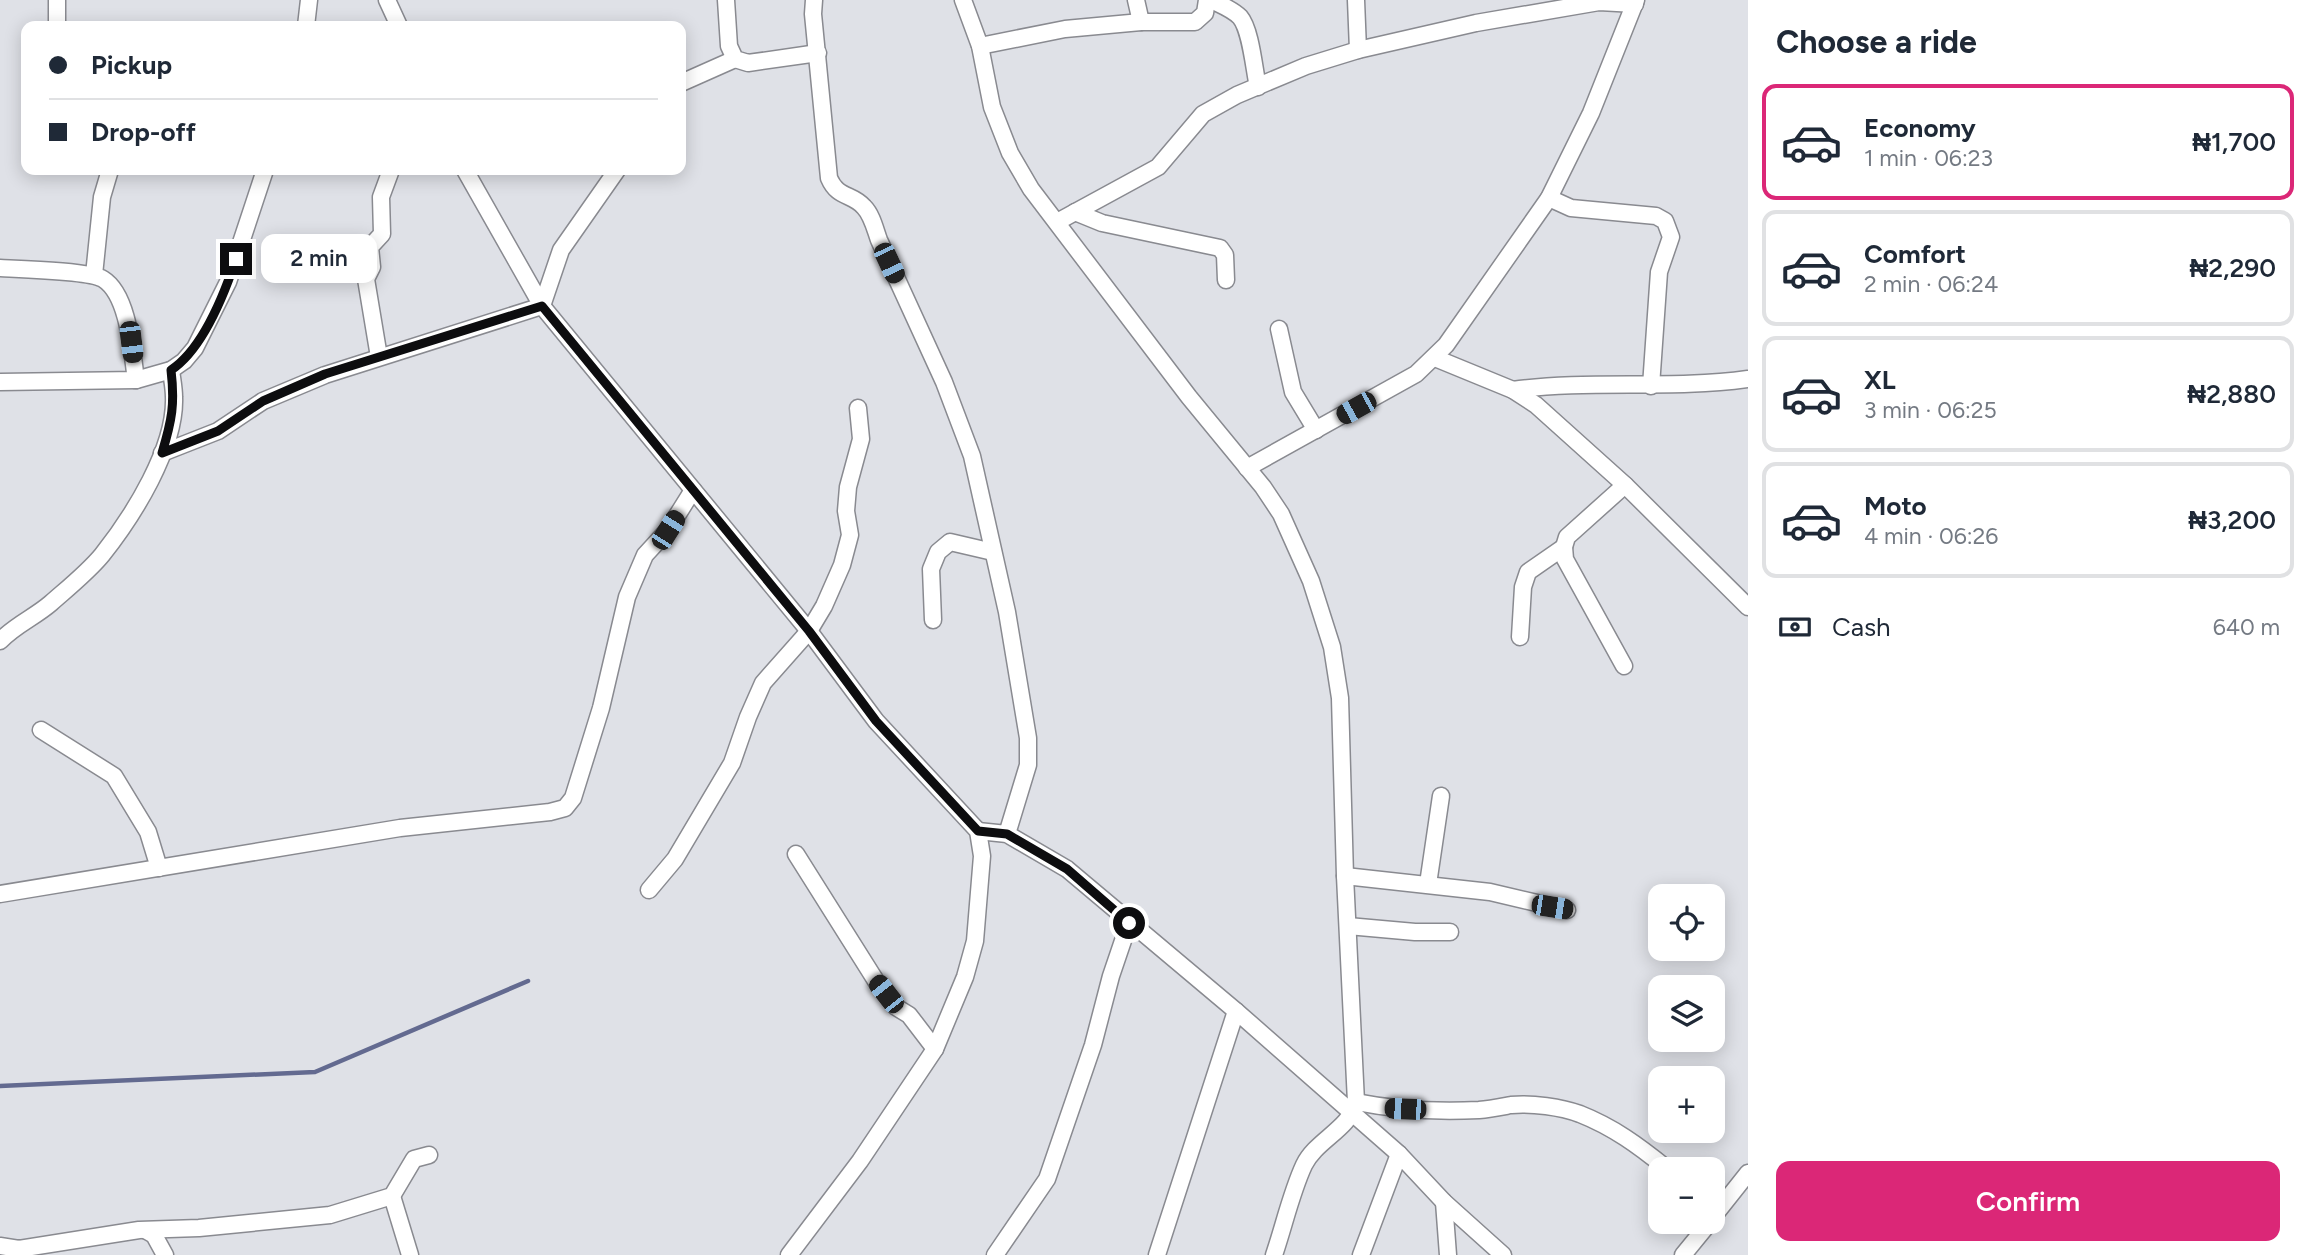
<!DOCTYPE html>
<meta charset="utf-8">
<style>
body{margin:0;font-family:Figtree,sans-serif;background:#f2f2f3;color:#1f2937;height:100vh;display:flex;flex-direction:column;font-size:26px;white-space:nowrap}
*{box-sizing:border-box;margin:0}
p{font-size:23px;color:#747a83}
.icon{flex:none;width:38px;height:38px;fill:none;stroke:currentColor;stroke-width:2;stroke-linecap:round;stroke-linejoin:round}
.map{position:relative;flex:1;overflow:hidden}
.side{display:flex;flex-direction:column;background:#fff;width:560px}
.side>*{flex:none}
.hud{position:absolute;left:21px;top:21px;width:665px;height:154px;border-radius:14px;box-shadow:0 4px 18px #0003;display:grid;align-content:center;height:154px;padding:0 28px;background:#fff}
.buttons{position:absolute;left:1648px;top:884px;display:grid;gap:14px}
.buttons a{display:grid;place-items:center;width:77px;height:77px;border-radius:14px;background:#fff;box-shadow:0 4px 18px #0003;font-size:35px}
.end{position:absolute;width:32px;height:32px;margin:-16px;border:9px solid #0d0d0f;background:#fff;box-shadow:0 0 0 4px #fff}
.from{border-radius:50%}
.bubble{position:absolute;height:49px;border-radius:14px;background:#fff;box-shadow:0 4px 18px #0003;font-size:23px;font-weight:600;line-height:49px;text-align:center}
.car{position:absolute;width:21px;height:42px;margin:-21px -10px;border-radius:9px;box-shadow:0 0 5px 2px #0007;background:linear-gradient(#222 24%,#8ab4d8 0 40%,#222 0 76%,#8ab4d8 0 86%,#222 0)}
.hud b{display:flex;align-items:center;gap:24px;height:66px;font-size:26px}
.hud b+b{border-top:2px solid #e0e1e3}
.hud i{width:18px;height:18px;background:#1f2937}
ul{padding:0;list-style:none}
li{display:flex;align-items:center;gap:21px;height:116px;margin:0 14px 10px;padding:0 14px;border:4px solid #e0e1e3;border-radius:14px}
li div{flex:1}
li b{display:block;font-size:26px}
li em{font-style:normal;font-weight:600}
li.on{border-color:#db2777}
li>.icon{width:63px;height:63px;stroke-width:1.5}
h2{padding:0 28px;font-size:32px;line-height:84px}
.pay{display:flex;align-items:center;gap:18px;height:77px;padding:0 28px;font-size:26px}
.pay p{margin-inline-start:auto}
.button{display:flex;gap:14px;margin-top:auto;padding:14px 28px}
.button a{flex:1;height:80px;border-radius:14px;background:#db2777;color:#fff;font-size:28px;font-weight:600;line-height:80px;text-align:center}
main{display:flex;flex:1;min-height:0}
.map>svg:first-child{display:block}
</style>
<main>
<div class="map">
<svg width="1748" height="1255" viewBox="0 0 1748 1255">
<rect width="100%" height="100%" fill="#dfe1e7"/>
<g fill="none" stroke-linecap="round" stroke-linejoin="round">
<polyline stroke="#636a90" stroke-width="4.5" points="0,1086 315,1072 528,981"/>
<g stroke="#898a90" stroke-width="19">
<g id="minor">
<polyline points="57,0 57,26"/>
<polyline points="387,0 399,26"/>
<polyline points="726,0 729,46 735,59 748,63 818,53"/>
<path d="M814,0L813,14L829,178C838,199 852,193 864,207C872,215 875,229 879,240L944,382L972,456L1007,612L1028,738V765L1007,834"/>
<path d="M963,0L980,46L992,107L1010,153L1031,189L1189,397L1263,487L1281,514L1311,581L1332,647L1340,698L1345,876L1356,1102C1350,1129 1316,1140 1304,1165C1291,1193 1284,1226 1274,1255"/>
<polyline points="1136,0 1141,22"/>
<path d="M1211,0C1221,5 1232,9 1240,17C1251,30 1254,69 1258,87"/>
<polyline points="1356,0 1358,50"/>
<polyline points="306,26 309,0"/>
<polyline points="980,46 1065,29 1141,22 1195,22 1205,13 1207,0"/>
<polyline points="681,83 735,59"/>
<polyline points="465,170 542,306 809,631 876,721 978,831 982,856 975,941 965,977 935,1049 860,1161 789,1255"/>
<polyline points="1549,198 1571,208 1656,216 1665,221 1671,237 1659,272 1651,386"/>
<polyline points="1075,212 1102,223 1220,248 1225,255 1226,280"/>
<polyline points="1057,222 1158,167 1203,114 1237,95 1306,66 1358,50 1476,23 1599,2 1635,4"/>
<path d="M0,268C19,269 90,271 103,279C129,295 132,353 136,380"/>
<polyline points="94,275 102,197 110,170"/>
<polyline points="1279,329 1293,392 1316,430"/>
<polyline points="379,357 366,279 372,267 370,247 382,234 381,197 391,170"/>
<polyline points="1435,358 1513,390 1536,405 1625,485 1748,607"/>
<polyline points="0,382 136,380 171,370 184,361 195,348 228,282 265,170"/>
<path d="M1513,390C1590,379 1670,390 1748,379"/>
<polyline points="162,453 218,431 263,401 325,375 542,306 561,250 617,170"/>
<polyline points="1247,468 1416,374 1446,345 1549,198 1591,113 1636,0"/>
<polyline points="933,620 931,569 938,552 950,542 993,552"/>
<polyline points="1520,637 1523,587 1528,572 1564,547"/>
<path d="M0,641C15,625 35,617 51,603C68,588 88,572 102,555C133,516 176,448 174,397C174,388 172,379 171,370"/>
<polyline points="1624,666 1565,559 1564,547 1567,537 1625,485"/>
<polyline points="41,730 114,776 148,832 159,868"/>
<polyline points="978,831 1007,834 1067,869 1236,1011 1399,1154 1444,1202 1503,1255"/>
<polyline points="796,854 876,981 896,1007 909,1015 935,1049"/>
<polyline points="1345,876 1490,892 1567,910"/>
<polyline points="1428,884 1441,796"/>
<polyline points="649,890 675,859 732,763 748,717 763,683 809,631 824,606 842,565 850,535 846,511 848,487 861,439 858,408"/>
<polyline points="0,894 400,828 550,812 565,808 573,798 601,708 627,597 645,555 668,530 693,490"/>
<polyline points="1348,926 1415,932 1450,932"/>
<path d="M1356,1102C1396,1110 1438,1112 1479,1110C1490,1109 1500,1107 1511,1105C1532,1103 1561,1107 1580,1114C1613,1127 1639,1146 1666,1168"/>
<polyline points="392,1196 410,1255"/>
<polyline points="1444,1202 1448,1255"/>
<polyline points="1713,1217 1748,1173"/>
<polyline points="147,1231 154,1235 165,1255"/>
<polyline points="0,1246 19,1249 139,1230 199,1228 330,1215 392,1196 414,1159 429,1155"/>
<polyline points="995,1255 1047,1179 1093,1045 1111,976 1129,923"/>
<polyline points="1157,1255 1236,1011"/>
<polyline points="1361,1255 1399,1154"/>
<polyline points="1683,1255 1710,1222"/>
</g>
</g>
<use href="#minor" stroke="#fff" stroke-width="16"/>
</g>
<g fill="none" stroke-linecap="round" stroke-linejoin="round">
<path stroke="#0d0d0f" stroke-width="9" d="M236,259C224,295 203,349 171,370C175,404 172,420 162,453L218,431L263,401L325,374L542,306L809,631L876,721L978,831L1007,834L1067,869L1129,923"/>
</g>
</svg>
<div class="buttons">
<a><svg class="icon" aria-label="locate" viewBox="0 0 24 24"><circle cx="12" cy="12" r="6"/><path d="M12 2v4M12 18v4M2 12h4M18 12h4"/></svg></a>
<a><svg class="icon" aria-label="layers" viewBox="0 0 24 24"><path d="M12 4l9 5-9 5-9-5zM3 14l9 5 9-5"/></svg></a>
<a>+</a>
<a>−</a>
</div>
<i class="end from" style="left:1129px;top:923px"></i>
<i class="end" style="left:236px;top:259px"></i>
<div class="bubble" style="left:261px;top:234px;width:116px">2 min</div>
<i class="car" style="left:889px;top:263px;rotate:155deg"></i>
<i class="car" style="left:131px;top:342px;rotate:173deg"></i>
<i class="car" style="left:1356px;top:408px;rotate:241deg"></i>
<i class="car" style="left:668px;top:530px;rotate:32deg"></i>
<i class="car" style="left:1552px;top:907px;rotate:99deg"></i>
<i class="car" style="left:886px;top:994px;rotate:322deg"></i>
<i class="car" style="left:1405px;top:1109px;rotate:272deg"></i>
<div class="hud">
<b><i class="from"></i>Pickup</b>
<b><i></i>Drop-off</b>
</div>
</div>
<section class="side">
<h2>Choose a ride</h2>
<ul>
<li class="on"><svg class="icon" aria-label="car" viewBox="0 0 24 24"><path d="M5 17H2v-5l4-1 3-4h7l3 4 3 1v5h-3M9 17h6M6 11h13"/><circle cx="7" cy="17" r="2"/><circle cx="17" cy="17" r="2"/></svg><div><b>Economy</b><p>1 min · 06:23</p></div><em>₦1,700</em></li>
<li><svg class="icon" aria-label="car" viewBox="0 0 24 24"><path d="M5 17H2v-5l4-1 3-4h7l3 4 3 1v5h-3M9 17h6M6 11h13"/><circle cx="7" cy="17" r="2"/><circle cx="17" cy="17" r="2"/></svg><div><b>Comfort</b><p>2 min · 06:24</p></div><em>₦2,290</em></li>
<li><svg class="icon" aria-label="car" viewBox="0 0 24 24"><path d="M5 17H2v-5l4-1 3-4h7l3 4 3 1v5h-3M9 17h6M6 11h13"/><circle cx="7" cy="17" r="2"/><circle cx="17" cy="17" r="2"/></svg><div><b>XL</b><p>3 min · 06:25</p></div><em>₦2,880</em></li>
<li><svg class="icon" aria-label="car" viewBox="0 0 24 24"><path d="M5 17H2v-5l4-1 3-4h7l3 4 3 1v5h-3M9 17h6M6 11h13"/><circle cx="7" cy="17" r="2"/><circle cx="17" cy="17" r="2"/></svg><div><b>Moto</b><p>4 min · 06:26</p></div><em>₦3,200</em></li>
</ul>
<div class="pay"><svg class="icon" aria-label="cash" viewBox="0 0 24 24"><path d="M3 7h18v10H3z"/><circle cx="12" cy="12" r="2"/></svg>Cash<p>640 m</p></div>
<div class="button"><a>Confirm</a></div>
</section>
</main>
